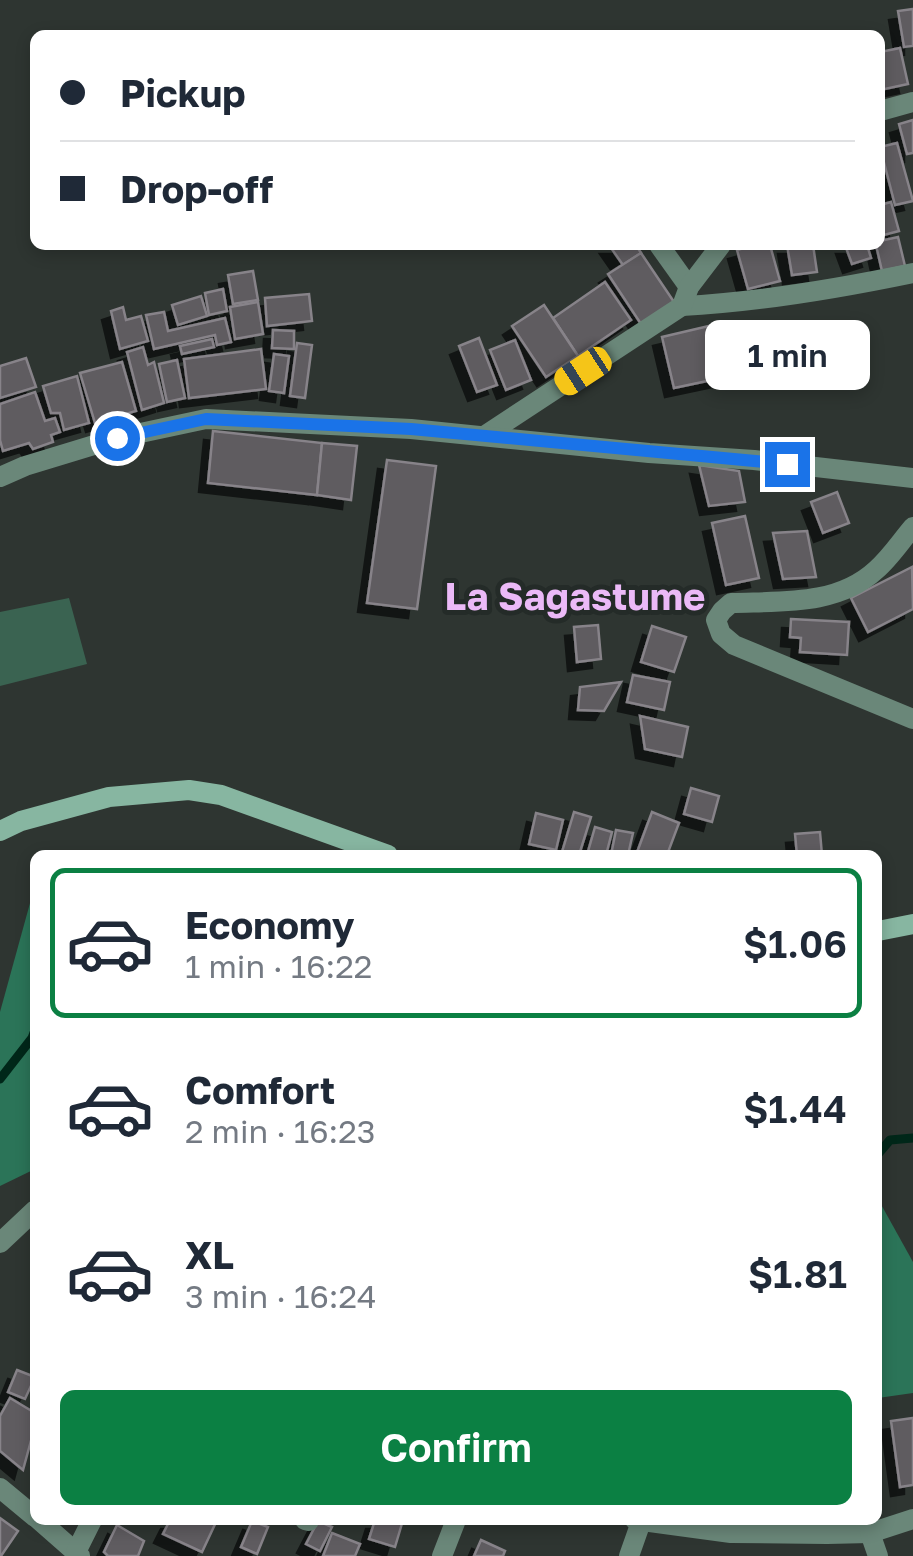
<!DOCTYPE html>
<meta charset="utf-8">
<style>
body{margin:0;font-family:"Golos Text",sans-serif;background:#f6f6f7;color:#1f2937;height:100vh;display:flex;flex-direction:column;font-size:38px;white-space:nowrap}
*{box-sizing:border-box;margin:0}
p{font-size:32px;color:#747a83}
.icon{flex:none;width:55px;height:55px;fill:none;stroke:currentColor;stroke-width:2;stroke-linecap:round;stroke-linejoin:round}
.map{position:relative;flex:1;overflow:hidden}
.drawer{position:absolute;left:30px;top:850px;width:852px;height:675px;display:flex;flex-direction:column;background:#fff;border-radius:15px;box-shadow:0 5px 15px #0003}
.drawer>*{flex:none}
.guide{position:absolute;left:30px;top:30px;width:855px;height:220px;border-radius:15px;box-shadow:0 5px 15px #0003;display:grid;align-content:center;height:220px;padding:0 30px;background:#fff}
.end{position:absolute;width:45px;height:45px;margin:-22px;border:12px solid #1a73e8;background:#fff;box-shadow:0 0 0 5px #fff}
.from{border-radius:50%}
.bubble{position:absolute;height:70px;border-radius:15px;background:#fff;box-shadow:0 5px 15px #0003;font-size:32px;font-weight:600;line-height:70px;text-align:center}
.car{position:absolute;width:30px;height:60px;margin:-30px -15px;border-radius:12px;box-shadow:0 0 8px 2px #0007;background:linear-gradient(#f5c518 24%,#345 0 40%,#f5c518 0 76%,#345 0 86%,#f5c518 0)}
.guide b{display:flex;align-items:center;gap:35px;height:95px;font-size:38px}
.guide b+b{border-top:2px solid #e0e1e3}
.guide i{width:25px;height:25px;background:#1f2937}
ul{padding:18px 0 0;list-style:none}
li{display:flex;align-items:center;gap:30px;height:150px;margin:0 20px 15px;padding:0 10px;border:5px solid transparent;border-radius:15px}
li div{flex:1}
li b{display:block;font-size:38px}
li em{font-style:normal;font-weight:600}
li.on{border-color:#0b8043}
li>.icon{width:90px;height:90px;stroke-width:1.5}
.button{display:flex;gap:20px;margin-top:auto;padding:20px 30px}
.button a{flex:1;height:115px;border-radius:15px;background:#0b8043;color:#fff;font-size:40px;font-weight:600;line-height:115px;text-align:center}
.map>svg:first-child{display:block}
</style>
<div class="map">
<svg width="913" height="1556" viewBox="0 0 913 1556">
<defs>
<filter id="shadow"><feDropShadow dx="-9" dy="9" stdDeviation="0" flood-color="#0009"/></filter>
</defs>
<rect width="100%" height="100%" fill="#2e3531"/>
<polygon fill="#3a6351" points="69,598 87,664 0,686 0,612"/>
<g fill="#2b7458">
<polygon points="35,885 35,1169 0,1186 0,1012"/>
<polygon points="878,1199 913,1262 913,1393 878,1398"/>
</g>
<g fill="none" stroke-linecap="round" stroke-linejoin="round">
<g stroke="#002719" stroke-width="9">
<polyline points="0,1079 32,1038 35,1030"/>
<polyline points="878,1154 890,1140 913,1138"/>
</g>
</g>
<g fill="#5f5b60" stroke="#878389" stroke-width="2.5" filter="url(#shadow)">
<polygon points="913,9 913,46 904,47 898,11"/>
<polygon points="900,48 908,84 880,90 880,52"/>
<polygon points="913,120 913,153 907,154 899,124"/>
<polygon points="897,143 913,201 895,205 880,147"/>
<polygon points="891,202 899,231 880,236 880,205"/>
<polygon points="898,237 905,266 882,271 876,245 880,245 880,241"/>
<polygon points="609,245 636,245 641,253 623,265"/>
<polygon points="755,245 770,245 780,281 748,289 737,250"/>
<polygon points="787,245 813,245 817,272 792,275"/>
<polygon points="845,245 867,245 871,258 852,264"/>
<polygon points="641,253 674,302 641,324 608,274"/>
<polygon points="253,271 258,300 233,304 228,275"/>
<polygon points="605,282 631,320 578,356 553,318"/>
<polygon points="223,289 227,311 209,315 205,293"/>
<polygon points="309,294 312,321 267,326 265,298"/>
<polygon points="201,296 207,316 178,325 172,305"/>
<polygon points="258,302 263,334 235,339 230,307"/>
<polygon points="544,305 578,356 546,377 512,326"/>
<polygon points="123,307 126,320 141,316 148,341 120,349 111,311"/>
<polygon points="164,312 168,331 225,318 231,342 217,345 215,335 154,349 146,315"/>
<polygon points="713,325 726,377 674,388 662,337"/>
<polygon points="273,330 294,331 294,349 272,348"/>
<polygon points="479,338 497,385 477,392 459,346"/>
<polygon points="212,339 214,347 182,354 180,346"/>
<polygon points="515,340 531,380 506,390 490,350"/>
<polygon points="297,343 312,345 305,398 290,396"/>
<polygon points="143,347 148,365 154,362 164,403 142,410 127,352"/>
<polygon points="261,349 266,389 189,398 184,359"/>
<polygon points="274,354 289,356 284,393 269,391"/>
<polygon points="26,358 36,387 0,398 0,366"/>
<polygon points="177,360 185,398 167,402 159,364"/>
<polygon points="122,362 136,411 95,423 80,373"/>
<polygon points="77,376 89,423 64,430 60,413 51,413 43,386"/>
<polygon points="35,392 45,421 55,418 60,432 51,435 53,442 33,449 29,443 3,451 0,440 0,404"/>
<polygon points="213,431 322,443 317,495 208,483"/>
<polygon points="322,443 357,446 351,500 317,495"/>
<polygon points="387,460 436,466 417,609 367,603"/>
<polygon points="699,465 739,471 745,502 709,506"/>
<polygon points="837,492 849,523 823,533 811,502"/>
<polygon points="745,516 759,578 726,585 712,523"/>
<polygon points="807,531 816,577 783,579 773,533"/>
<polygon points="912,567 913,609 868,632 851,598"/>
<polygon points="791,619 849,622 847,655 800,652 801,638 790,637"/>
<polygon points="598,625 601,659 577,662 574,627"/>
<polygon points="652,626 686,637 674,672 641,662"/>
<polygon points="633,675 670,682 664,710 627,702"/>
<polygon points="621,682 604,711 578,710 580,687"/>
<polygon points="640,716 688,727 682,757 645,749"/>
<polygon points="691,788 719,796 712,822 684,814"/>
<polygon points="574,812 591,817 579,855 562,852"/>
<polygon points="652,812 679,823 667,855 636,855"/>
<polygon points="536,813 563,820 556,850 529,844"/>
<polygon points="595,827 612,832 606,855 587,855"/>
<polygon points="616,830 633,833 628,855 611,855"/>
<polygon points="820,832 822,855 797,855 795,834"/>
<polygon points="17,1370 35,1377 25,1399 8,1392"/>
<polygon points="10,1398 35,1413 35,1426 23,1470 0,1451 0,1416"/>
<polygon points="913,1418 913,1485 900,1487 891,1421"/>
<polygon points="0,1518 18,1531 1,1556 0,1556"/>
<polygon points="170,1520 217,1520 202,1552 163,1534"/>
<polygon points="375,1520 403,1520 395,1547 369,1539"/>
<polygon points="252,1521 268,1527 257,1554 241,1547"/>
<polygon points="318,1521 332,1527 320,1551 306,1544"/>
<polygon points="117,1525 144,1541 138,1556 108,1556 104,1552"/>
<polygon points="332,1533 360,1544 355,1556 323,1556"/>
<polygon points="481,1540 505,1551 503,1556 474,1556"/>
</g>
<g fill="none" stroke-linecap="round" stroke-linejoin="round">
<g stroke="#6a8779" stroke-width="20">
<polyline points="880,111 913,102"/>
<polyline points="659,245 689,287"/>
<path d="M682,306C760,302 836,289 913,273"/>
<polyline points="484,436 682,306 689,287 721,245"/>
<polyline points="0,477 25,466 117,438 206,419 411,429 649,453 754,460 913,478"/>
<path d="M913,527C901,541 890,558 876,570C837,606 781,601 731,603L722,611L716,620L721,634L734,645L913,719"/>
<polyline points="0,1243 35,1210"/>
<polyline points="0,1488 35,1517"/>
<polyline points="39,1520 80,1556"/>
<polyline points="305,1520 309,1521"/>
<polyline points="635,1520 731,1533 827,1534 870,1533 913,1519"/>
<polyline points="870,1533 878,1556"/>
<polyline points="76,1552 92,1520"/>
<polyline points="442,1556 456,1520"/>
<polyline points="629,1556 641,1522"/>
</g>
<g stroke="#87b6a1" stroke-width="20">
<polyline points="0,831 21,821 109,797 189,790 221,795 388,855"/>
<polyline points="878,931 913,924"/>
</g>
</g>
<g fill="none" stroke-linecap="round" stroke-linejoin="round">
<polyline stroke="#1a73e8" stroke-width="12" points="117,438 206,419 411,429 787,464"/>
</g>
<g text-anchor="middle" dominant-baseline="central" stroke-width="10" stroke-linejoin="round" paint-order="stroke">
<g font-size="38" font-weight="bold" fill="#ebb9f7" stroke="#242b28">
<text x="575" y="595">La Sagastume</text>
</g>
</g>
</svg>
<i class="end from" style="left:117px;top:438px"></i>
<i class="end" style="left:787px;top:464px"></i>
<div class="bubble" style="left:705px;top:320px;width:165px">1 min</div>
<i class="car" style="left:583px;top:371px;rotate:237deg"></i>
<div class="guide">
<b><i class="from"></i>Pickup</b>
<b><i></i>Drop-off</b>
</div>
<section class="drawer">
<ul>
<li class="on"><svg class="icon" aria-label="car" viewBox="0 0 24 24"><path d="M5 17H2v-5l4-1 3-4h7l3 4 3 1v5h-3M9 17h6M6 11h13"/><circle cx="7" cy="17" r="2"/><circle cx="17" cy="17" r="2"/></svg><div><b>Economy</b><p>1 min · 16:22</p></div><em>$1.06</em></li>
<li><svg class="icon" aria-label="car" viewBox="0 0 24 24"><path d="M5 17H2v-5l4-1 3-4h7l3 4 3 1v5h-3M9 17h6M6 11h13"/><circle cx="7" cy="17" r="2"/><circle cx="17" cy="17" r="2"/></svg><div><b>Comfort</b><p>2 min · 16:23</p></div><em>$1.44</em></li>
<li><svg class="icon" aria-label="car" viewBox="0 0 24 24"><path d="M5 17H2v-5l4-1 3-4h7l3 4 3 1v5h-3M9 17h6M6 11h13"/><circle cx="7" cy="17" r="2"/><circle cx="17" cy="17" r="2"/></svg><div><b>XL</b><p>3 min · 16:24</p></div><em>$1.81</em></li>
</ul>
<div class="button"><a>Confirm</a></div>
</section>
</div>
